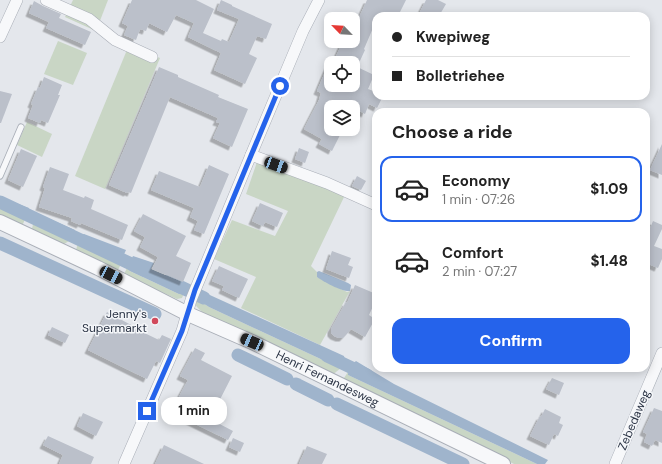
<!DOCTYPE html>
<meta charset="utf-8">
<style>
body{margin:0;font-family:"DM Sans",sans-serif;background:#f6f6f6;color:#222;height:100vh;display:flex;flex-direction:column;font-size:15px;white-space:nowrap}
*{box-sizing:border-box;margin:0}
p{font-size:13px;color:#767676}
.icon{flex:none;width:22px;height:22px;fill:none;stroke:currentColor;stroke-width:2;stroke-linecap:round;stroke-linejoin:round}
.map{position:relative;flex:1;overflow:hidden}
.side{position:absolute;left:372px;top:108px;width:278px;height:264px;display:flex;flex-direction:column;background:#fff;border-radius:12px;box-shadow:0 2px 10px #0003}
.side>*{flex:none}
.guide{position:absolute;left:372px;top:12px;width:278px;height:88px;border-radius:12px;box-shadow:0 2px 10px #0003;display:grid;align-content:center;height:88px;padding:0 20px;background:#fff}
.needle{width:26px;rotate:295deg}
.fabs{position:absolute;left:324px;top:12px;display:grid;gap:8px}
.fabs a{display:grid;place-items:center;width:36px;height:36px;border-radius:8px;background:#fff;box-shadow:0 2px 10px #0003;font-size:20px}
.end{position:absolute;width:18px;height:18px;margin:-9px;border:5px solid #2563eb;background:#fff;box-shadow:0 0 0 2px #fff}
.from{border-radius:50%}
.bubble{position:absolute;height:28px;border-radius:12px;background:#fff;box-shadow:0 2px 10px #0003;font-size:13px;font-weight:700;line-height:28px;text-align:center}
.car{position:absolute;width:12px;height:24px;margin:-12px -6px;border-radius:5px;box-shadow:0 0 3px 1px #0007;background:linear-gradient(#222 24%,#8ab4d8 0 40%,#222 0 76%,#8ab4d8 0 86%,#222 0)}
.guide b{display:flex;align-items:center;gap:14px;height:38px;font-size:15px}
.guide b+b{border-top:1px solid #e0e0e0}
.guide i{width:10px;height:10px;background:#222}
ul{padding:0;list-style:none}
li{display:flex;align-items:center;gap:12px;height:66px;margin:0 8px 6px;padding:0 12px;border:2px solid transparent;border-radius:12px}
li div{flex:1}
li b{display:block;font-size:15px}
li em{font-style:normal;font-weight:700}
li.on{border-color:#2563eb}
li>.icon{width:36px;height:36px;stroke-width:1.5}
h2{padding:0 20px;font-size:18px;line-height:48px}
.cta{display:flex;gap:8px;margin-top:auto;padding:8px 20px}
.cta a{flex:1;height:46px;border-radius:12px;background:#2563eb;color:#fff;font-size:16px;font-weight:700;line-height:46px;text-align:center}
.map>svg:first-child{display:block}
</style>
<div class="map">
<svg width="662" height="464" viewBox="0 0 662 464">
<defs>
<filter id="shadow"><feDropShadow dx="-3.5" dy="3.5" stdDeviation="0" flood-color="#0004"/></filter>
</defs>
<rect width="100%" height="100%" fill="#e4e7ec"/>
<g fill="#c9d6c5">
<polygon points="73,0 108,0 96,31 65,17"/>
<polygon points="58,41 87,53 73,85 44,74"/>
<polygon points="129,45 160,58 105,189 75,176"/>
<polygon points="27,122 52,134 42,157 17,145"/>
<polygon points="257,162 345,195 311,266 317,272 317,277 347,292 350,291 320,345 241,308 256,277 214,259 232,220 275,236 288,211 246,194"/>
<polygon points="0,206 15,215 25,219 23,224 16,226 0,217"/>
<polygon points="35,223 69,241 61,246 33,232 32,229 33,224"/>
<polygon points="78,243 120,263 120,266 118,270 114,271 79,254 76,250"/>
<polygon points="127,268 130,271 179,294 184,293 182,298 177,299 128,277 124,274"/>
<polygon points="198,300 209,307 340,368 341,368 331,376 202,312 197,307 195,304"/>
<polygon points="348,372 348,375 537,464 514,464 345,381 344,378"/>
</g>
<g fill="#9fb4cc">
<polygon points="0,197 29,208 25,219 15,215 0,206"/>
<polygon points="36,213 75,230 69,241 36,223 33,224 32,222"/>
<polygon points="84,234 126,250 120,263 78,244 78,243 81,235"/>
<polygon points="133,256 154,263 151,269 186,284 182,293 179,294 130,271 127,268"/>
<path d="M319,271L348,283L351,285L350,291C342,292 324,282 317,277V272Z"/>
<polygon points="201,291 344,356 345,360 340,368 209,307 198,300"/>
<path d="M356,361L394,384L548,460L545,464H537L348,375C348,370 352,364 356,361Z"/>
</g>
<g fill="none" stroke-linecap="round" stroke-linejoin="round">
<g stroke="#9fb4cc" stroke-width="13">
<polyline points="0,202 144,270"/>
<polyline points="0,243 155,314"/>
<polyline points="168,281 204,298"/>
<polyline points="238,355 287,379"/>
<polyline points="327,356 367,375"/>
<polyline points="296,384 328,400"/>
<polyline points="337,404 463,464"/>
</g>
</g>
<g fill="#bbc0ca" filter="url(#shadow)">
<polygon points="132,0 196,0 214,9 203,33 221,41 222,39 229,42 239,19 217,10 221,0 232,5 232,6 272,24 266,39 257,36 249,54 257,58 245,84 214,70 221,53 188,37 194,23 176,15 167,32 149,23 146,31 140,29 136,40 124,35 128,26 122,23"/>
<polygon points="367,0 406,0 398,16 376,16 376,21 364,49 365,50 359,63 333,63 343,41 353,41 353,31"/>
<polygon points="426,0 438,0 446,4 439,16 418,16"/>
<polygon points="34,1 43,6 61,14 59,18 91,32 85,45 46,28 49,22 29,13"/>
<polygon points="331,58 331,85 353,85 353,65 374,75 368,89 376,92 376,96 383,96 377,108 369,104 365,114 353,107 348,107 331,99 331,129 343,129 332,151 319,144 322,139 304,129 319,100 321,93 317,91"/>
<polygon points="159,67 178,75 178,77 219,95 218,97 248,109 232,147 213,138 220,123 216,122 218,118 170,97 131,193 128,192 127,193 109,185"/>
<polygon points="44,77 62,85 58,95 60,95 48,123 41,120 40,123 28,118 33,105 31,104 38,87 40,88"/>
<polygon points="0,91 12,94 1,123 0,123"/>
<polygon points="662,144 662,175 650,170"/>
<polygon points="299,148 309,152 305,163 295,159"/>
<polygon points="21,149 37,156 23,187 8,180"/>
<polygon points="209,165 229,174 204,234 194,230 198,221 190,217 194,208 151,190 159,171 200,187"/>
<polygon points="50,167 69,174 63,190 84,198 85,196 94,200 91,209 128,225 122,240 81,223 80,225 71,221 72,218 39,207 45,188 43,187"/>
<polygon points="357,176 366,181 361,190 352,186"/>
<polygon points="260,203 283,213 277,227 265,222 263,226 252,221"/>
<polygon points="143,214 186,236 176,256 191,263 183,282 152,269 158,257 140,247 145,237 134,231"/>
<polygon points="653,221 662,225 662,229 654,246 662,249 662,259 658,268 646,263 646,264 646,229 649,231"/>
<polygon points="332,251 351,258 348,265 353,267 349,278 326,269"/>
<polygon points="219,266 248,279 239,298 222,290 224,286 212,281"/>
<polygon points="355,285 376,294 376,300 369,315 375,319 365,337 351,329 346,335 343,338 339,338 334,336 331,333 331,329 346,302 347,303"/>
<polygon points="107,312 133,326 132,327 159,340 162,335 171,339 160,363 156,361 147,379 88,350"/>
<polygon points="52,327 69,335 65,343 48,335"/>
<polygon points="195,348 205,353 201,360 232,376 210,419 233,431 228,440 171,412 188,380 180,376"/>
<polygon points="552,378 564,383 559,395 546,389"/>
<polygon points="654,408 662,411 662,443 655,440 652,446 644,442 647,434 643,432"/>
<polygon points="545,409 561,417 559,423 563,425 558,436 554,434 549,445 530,436 540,416 541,417"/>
<polygon points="83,413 103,422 96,436 77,426"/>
<polygon points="48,436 94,457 91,464 59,464 63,455 43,445"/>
<polygon points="233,438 244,443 240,452 229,447"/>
<polygon points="164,445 204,464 155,464"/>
<polygon points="307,446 327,454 322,464 299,464"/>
</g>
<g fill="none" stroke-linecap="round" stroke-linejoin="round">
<g stroke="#a9aeb7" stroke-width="7">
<polyline id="service" points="0,176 21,127"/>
</g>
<g stroke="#a9aeb7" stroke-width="12">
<g id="minor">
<polyline points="46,0 89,19 115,40 152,57"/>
<polyline points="0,37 17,0"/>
<polyline points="251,155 327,183 376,205"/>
<polyline points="124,464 182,331 191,300 251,155 303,31 319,0"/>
<polyline points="615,464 662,353"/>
</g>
</g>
<g stroke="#a9aeb7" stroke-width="16">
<g id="tertiary">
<path id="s1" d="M0,222L98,268L188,314L252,342L503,464"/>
</g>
</g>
<use href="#service" stroke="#f7f8fa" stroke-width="5.5"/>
<use href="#minor" stroke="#f7f8fa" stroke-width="11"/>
<use href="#tertiary" stroke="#f7f8fa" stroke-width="14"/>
</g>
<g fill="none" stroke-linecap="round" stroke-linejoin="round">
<polyline stroke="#2563eb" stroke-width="5" points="147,411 182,331 195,290 280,86"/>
</g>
<circle fill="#d1495b" stroke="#f4f6f9" stroke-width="1.5" cx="155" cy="321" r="4"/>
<g text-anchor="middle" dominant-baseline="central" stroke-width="3" stroke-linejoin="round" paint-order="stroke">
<g font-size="12" fill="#2b3445" stroke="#f4f6f9" text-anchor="end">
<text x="147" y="314">Jenny's<tspan x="147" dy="14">Supermarkt</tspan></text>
</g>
<g font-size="12" fill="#2b3445" stroke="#f4f6f9">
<text stroke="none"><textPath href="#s1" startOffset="363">Henri Fernandesweg</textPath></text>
<text transform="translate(634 420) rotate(-67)">Zebedaweg</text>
</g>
</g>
</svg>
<div class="fabs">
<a><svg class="needle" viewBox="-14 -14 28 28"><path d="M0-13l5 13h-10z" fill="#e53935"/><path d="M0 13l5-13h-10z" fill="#767676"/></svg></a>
<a><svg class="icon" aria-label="locate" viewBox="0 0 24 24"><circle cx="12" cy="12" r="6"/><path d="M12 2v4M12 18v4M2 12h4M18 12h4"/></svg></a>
<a><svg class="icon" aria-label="layers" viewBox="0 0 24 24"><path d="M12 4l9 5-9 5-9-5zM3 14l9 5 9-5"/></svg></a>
</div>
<i class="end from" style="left:280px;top:86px"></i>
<i class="end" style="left:147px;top:411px"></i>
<div class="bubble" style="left:161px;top:397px;width:66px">1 min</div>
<i class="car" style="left:276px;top:165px;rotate:110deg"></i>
<i class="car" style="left:111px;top:275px;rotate:117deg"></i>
<i class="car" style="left:252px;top:342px;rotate:294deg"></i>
<div class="guide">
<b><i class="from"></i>Kwepiweg</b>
<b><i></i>Bolletriehee</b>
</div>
<section class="side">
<h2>Choose a ride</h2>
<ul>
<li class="on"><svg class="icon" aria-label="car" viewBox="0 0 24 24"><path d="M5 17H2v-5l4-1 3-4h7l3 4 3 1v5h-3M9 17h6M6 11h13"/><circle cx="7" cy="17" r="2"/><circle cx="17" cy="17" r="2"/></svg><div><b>Economy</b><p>1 min · 07:26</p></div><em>$1.09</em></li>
<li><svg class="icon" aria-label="car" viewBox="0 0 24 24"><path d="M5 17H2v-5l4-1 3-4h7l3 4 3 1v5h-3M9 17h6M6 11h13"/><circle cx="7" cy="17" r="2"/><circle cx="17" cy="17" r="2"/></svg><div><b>Comfort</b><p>2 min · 07:27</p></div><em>$1.48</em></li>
</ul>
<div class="cta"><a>Confirm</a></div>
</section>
</div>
